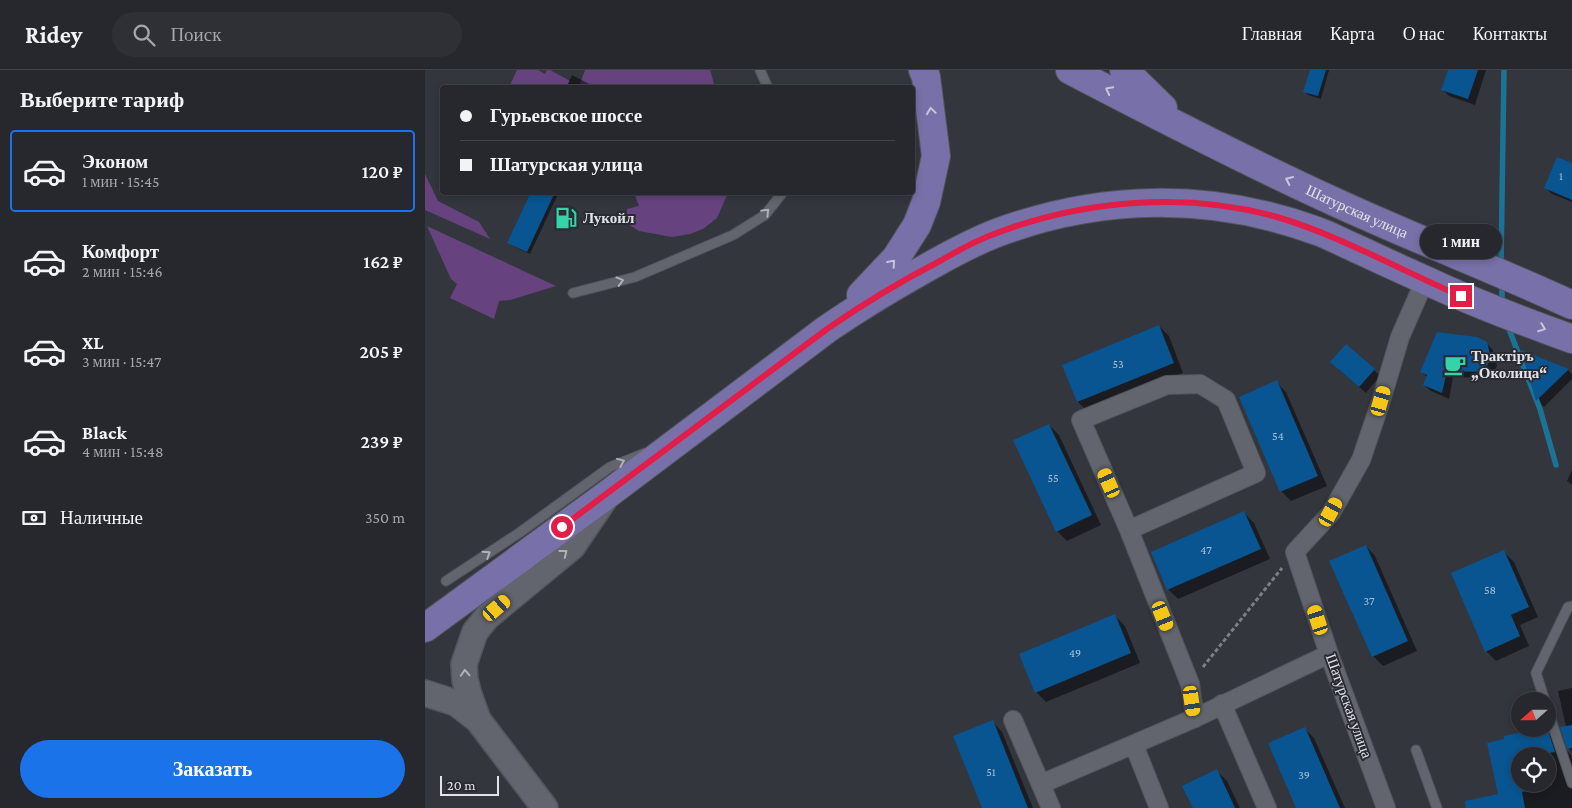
<!DOCTYPE html>
<html lang="ru">
<meta charset="utf-8">
<style>
body{margin:0;font-family:"Crimson Pro",serif;background:#2f3036;color:#f1f3f6;height:100vh;display:flex;flex-direction:column;font-size:19px;white-space:nowrap}
*{box-sizing:border-box;margin:0}
p{font-size:16px;color:#a4a6aa}
.icon{flex:none;width:28px;height:28px;fill:none;stroke:currentColor;stroke-width:2;stroke-linecap:round;stroke-linejoin:round}
.map{position:relative;flex:1;overflow:hidden}
.details{display:flex;flex-direction:column;background:#27282e;width:425px}
.details>*{flex:none}
.guide{position:absolute;left:15px;top:15px;width:475px;height:110px;border-radius:5px;box-shadow:0 2px 8px #0003,0 0 0 1px #43444a;display:grid;align-content:center;height:110px;padding:0 20px;background:#27282e}
.needle{width:32px;rotate:249deg}
.fabs{position:absolute;left:1086px;top:622px;display:grid;gap:10px}
.fabs a{display:grid;place-items:center;width:45px;height:45px;border-radius:50%;background:#27282e;box-shadow:0 2px 8px #0003,0 0 0 1px #43444a;font-size:25px}
.scale{position:absolute;left:15px;bottom:12px;width:59px;box-sizing:border-box;padding-left:5px;border:2px solid #e1e3e8;border-top:0;font-size:14px;line-height:18px;white-space:nowrap;color:#e1e3e8;-webkit-text-stroke:4px #2a2c34;paint-order:stroke}
.end{position:absolute;width:22px;height:22px;margin:-11px;border:6px solid #e11d48;background:#fff;box-shadow:0 0 0 2px #fff}
.from{border-radius:50%}
.bubble{position:absolute;height:35px;border-radius:18px;background:#27282e;box-shadow:0 2px 8px #0003,0 0 0 1px #43444a;font-size:16px;font-weight:600;line-height:35px;text-align:center}
.car{position:absolute;width:15px;height:30px;margin:-15px -8px;border-radius:6px;box-shadow:0 0 4px 1px #0007;background:linear-gradient(#f5c518 24%,#345 0 40%,#f5c518 0 76%,#345 0 86%,#f5c518 0)}
.guide b{display:flex;align-items:center;gap:18px;height:48px;font-size:19px}
.guide b+b{border-top:1px solid #43444a}
.guide i{width:12px;height:12px;background:#f1f3f6}
ul{padding:0;list-style:none}
li{display:flex;align-items:center;gap:15px;height:82px;margin:0 10px 8px;padding:0 10px;border:2px solid transparent;border-radius:5px}
li div{flex:1}
li b{display:block;font-size:19px}
li em{font-style:normal;font-weight:600}
li.on{border-color:#1a73e8}
li>.icon{width:45px;height:45px;stroke-width:1.5}
h2{padding:0 20px;font-size:22px;line-height:60px}
.pay{display:flex;align-items:center;gap:12px;height:55px;padding:0 20px;font-size:19px}
.pay p{margin-inline-start:auto}
.button{display:flex;gap:10px;margin-top:auto;padding:10px 20px}
.button a{flex:1;height:58px;border-radius:30px;background:#1a73e8;color:#fff;font-size:20px;font-weight:600;line-height:58px;text-align:center}
header{display:flex;align-items:center;gap:30px;box-sizing:border-box;height:70px;padding:0 25px;background:#27282e;border-bottom:1px solid #43444a}
header strong{font-size:24px}
nav{display:flex;gap:28px;margin-inline-start:auto;font-size:18px}
.search{width:350px;height:45px;background:#2f3036;display:flex;align-items:center;gap:12px;box-sizing:border-box;padding:0 18px;border-radius:28px;color:#a4a6aa;font-size:19px}
main{display:flex;flex:1;min-height:0}
.map>svg:first-child{display:block}
</style>
<header>
<strong>Ridey</strong>
<div class="search"><svg class="icon" aria-label="search" viewBox="0 0 24 24"><circle cx="10" cy="10" r="6"/><path d="M15 15l6 6"/></svg>Поиск</div>
<nav><a>Главная</a><a>Карта</a><a>О нас</a><a>Контакты</a></nav>
</header>
<main>
<section class="details">
<h2>Выберите тариф</h2>
<ul>
<li class="on"><svg class="icon" aria-label="car" viewBox="0 0 24 24"><path d="M5 17H2v-5l4-1 3-4h7l3 4 3 1v5h-3M9 17h6M6 11h13"/><circle cx="7" cy="17" r="2"/><circle cx="17" cy="17" r="2"/></svg><div><b>Эконом</b><p>1 мин · 15:45</p></div><em>120 ₽</em></li>
<li><svg class="icon" aria-label="car" viewBox="0 0 24 24"><path d="M5 17H2v-5l4-1 3-4h7l3 4 3 1v5h-3M9 17h6M6 11h13"/><circle cx="7" cy="17" r="2"/><circle cx="17" cy="17" r="2"/></svg><div><b>Комфорт</b><p>2 мин · 15:46</p></div><em>162 ₽</em></li>
<li><svg class="icon" aria-label="car" viewBox="0 0 24 24"><path d="M5 17H2v-5l4-1 3-4h7l3 4 3 1v5h-3M9 17h6M6 11h13"/><circle cx="7" cy="17" r="2"/><circle cx="17" cy="17" r="2"/></svg><div><b>XL</b><p>3 мин · 15:47</p></div><em>205 ₽</em></li>
<li><svg class="icon" aria-label="car" viewBox="0 0 24 24"><path d="M5 17H2v-5l4-1 3-4h7l3 4 3 1v5h-3M9 17h6M6 11h13"/><circle cx="7" cy="17" r="2"/><circle cx="17" cy="17" r="2"/></svg><div><b>Black</b><p>4 мин · 15:48</p></div><em>239 ₽</em></li>
</ul>
<div class="pay"><svg class="icon" aria-label="cash" viewBox="0 0 24 24"><path d="M3 7h18v10H3z"/><circle cx="12" cy="12" r="2"/></svg>Наличные<p>350 m</p></div>
<div class="button"><a>Заказать</a></div>
</section>
<div class="map">
<svg width="1147" height="738" viewBox="0 0 1147 738">
<rect width="100%" height="100%" fill="#34363e"/>
<g fill="#66437f">
<polygon points="92,0 113,0 120,4 122,0 125,0 145,11 141,17 84,17"/>
<polygon points="160,0 285,0 290,17 163,17 155,14"/>
<polygon points="0,104 13,131 54,152 65,169 0,140"/>
<polygon points="209,123 209,122 303,123 292,148 278,159 265,164 247,167 214,161 206,156 202,146 202,139 214,136"/>
<polygon points="2,156 131,216 85,230 74,231 69,249 25,228 32,214 26,209"/>
</g>
<g fill="#0007" fill-rule="evenodd">
<polygon points="887,0 904,0 896,29 883,25 880,22"/>
<polygon points="1024,0 1061,0 1050,35 1024,26 1018,20"/>
<polygon points="147,5 172,18 141,18"/>
<polygon points="1147,95 1147,132 1127,124 1121,118"/>
<polygon points="108,122 134,122 105,184 86,175 83,172"/>
<polygon points="734,256 744,266 758,303 663,342 653,332 638,295"/>
<polygon points="1061,273 1068,280 1072,296 1065,308 1028,307 1024,329 1006,321 999,315 1002,307 996,301"/>
<polygon points="1098,282 1143,300 1147,304 1147,309 1119,337 1113,331"/>
<polygon points="913,299 949,300 955,306 941,323"/>
<polygon points="851,312 861,322 902,416 866,431 856,421"/>
<polygon points="624,355 634,365 676,455 642,471 632,461"/>
<polygon points="1147,400 1147,415 1142,411"/>
<polygon points="819,443 829,453 845,489 753,529 743,519"/>
<polygon points="941,476 950,486 992,581 958,596 948,586"/>
<polygon points="1079,482 1089,492 1113,547 1095,555 1104,576 1071,591 1061,581"/>
<polygon points="690,546 700,556 715,593 621,632 611,622"/>
<polygon points="1147,618 1147,682 1143,678 1141,657 1133,621"/>
<polygon points="568,652 577,662 608,738 559,738"/>
<polygon points="879,658 889,668 920,738 872,738"/>
<path d="M1122,661L1146,685L1147,689V738H1042L1075,725L1081,670L1098,663L1100,666ZM1095,686H1122V714H1095Z"/>
<polygon points="792,701 802,711 815,738 769,738"/>
</g>
<g fill="none" stroke-linecap="round" stroke-linejoin="round">
<g stroke="#1b7496" stroke-width="5.5">
<polyline points="1076,195 1079,0"/>
<polyline points="1077,212 1077,235"/>
<polyline points="1082,254 1115,339 1131,395"/>
</g>
</g>
<g fill="#085591" fill-rule="evenodd">
<polygon points="885,0 901,0 893,26 878,22"/>
<polygon points="1023,0 1053,0 1043,29 1016,20"/>
<polygon points="1132,87 1147,93 1147,130 1119,118"/>
<polygon points="106,122 130,122 102,182 82,173"/>
<polygon points="734,255 749,293 652,332 637,295"/>
<polygon points="1012,262 1052,267 1062,272 1066,289 1058,302 1022,301 1017,323 998,315 1002,305 995,302"/>
<polygon points="921,274 950,299 934,317 905,292"/>
<polygon points="1096,280 1144,299 1111,331"/>
<polygon points="852,310 893,406 855,422 814,327"/>
<polygon points="624,354 667,445 631,462 588,370"/>
<polygon points="819,441 836,479 742,520 726,482"/>
<polygon points="941,475 983,571 947,587 904,491"/>
<polygon points="1079,480 1104,537 1086,545 1095,566 1060,582 1026,503"/>
<polygon points="690,544 706,583 610,623 594,584"/>
<polygon points="568,650 603,738 557,738 528,666"/>
<polygon points="1147,655 1147,678 1142,679 1135,657"/>
<polygon points="880,657 915,738 871,738 843,673"/>
<path d="M1123,660L1130,682L1124,683L1127,697L1124,698L1127,715L1097,722L1100,738H1041L1040,731L1073,724L1062,673L1079,669V666L1098,662L1099,665ZM1095,686H1122V714H1095Z"/>
<polygon points="792,699 810,738 768,738 757,716"/>
</g>
<g fill="none" stroke-linecap="round" stroke-linejoin="round">
<g stroke="#52555c" stroke-width="11">
<g id="lane">
<polyline points="335,0 343,18"/>
<polyline points="148,223 210,207 308,165 340,145 358,122"/>
<polyline points="21,511 94,463 185,397 220,383"/>
<polyline points="1120,631 1111,603 1143,537 1147,536"/>
<polyline points="1122,638 1147,713"/>
<polyline points="991,680 1012,738"/>
</g>
</g>
<g stroke="#52555c" stroke-width="20">
<g id="street">
<polyline points="704,460 831,403 801,330 775,314 742,315 656,350 704,460 765,614 770,648"/>
<polyline points="797,634 842,738"/>
<polyline points="588,650 626,738"/>
<polyline points="709,675 734,738"/>
<polyline points="616,714 770,648 904,584"/>
<polyline points="961,738 904,584 870,482 906,443 936,390 956,331 975,267 1000,210"/>
</g>
</g>
<g stroke="#52555c" stroke-width="28">
<g id="secondary">
<polyline points="0,623 31,633 53,650 120,738"/>
<polyline points="53,650 44,625 40,610 39,594 50,562 62,547 147,477 179,430"/>
</g>
</g>
<g stroke="#52555c" stroke-width="30">
<g id="primary">
<path id="s1" d="M645,0C733,46 820,91 910,132C988,168 1069,199 1147,235"/>
<polyline points="699,0 738,38"/>
<polyline points="436,225 471,188 492,155 501,132 511,86 501,7 498,0"/>
<path d="M0,558L183,424L402,259C437,235 474,213 512,192C530,182 549,172 569,164C674,124 786,122 892,161C904,165 916,172 928,177C952,188 975,199 998,209C1046,232 1097,251 1147,269"/>
</g>
</g>
<polyline stroke="#7d7f86" stroke-width="3" stroke-dasharray="4 2.5" stroke-linecap="butt" points="778,597 857,498"/>
<use href="#lane" stroke="#62656d" stroke-width="9"/>
<use href="#street" stroke="#62656d" stroke-width="18"/>
<use href="#secondary" stroke="#62656d" stroke-width="25"/>
<use href="#primary" stroke="#7870a8" stroke-width="28"/>
</g>
<defs><path id="oneway-chevron" d="M-2-3.5L2.5 0L-2 3.5" fill="none" stroke-width="1.6" stroke-linecap="round" stroke-linejoin="round" transform="scale(1.25)"/></defs>
<g stroke="#c7c6d8">
<use href="#oneway-chevron" transform="translate(684 20) rotate(-153)"/>
<use href="#oneway-chevron" transform="translate(506 41) rotate(-98)"/>
<use href="#oneway-chevron" transform="translate(864 110) rotate(-155)"/>
<use href="#oneway-chevron" transform="translate(467 193) rotate(-49)"/>
<use href="#oneway-chevron" transform="translate(1117 258) rotate(21)"/>
</g>
<g stroke="#aeb1b7">
<use href="#oneway-chevron" transform="translate(341 142) rotate(-45)"/>
<use href="#oneway-chevron" transform="translate(195 211) rotate(-15)"/>
<use href="#oneway-chevron" transform="translate(196 392) rotate(-22)"/>
<use href="#oneway-chevron" transform="translate(139 483) rotate(-38)"/>
<use href="#oneway-chevron" transform="translate(62 484) rotate(-33)"/>
<use href="#oneway-chevron" transform="translate(40 603) rotate(-93)"/>
</g>
<g fill="none" stroke-linecap="round" stroke-linejoin="round">
<path stroke="#e11d48" stroke-width="6" d="M137,457L402,259C438,234 476,211 515,191C532,181 550,171 569,164C658,130 760,121 852,147C916,166 975,200 1036,226"/>
</g>
<defs>
<g id="fuel-bare" transform="scale(1.725)"><path d="M-5.5-6h7V0h2V4h1.3V-2.5L3-4.5l.8-.8L6-3V5H2.5V1h-1V6h-7ZM-4.2-4.7v3.2H.2V-4.7Z" fill="#34d4a8" stroke="#2a2c34" stroke-width="2.5" paint-order="stroke"/></g>
<g id="cafe-bare" transform="scale(1.725)"><path d="M-5.5-4.5H6V0H3Q3 3.5 0 3.5H-2.5Q-5.5 3.5-5.5 0ZM3-3.2v2h1.7v-2ZM-6 4.5H4V6H-6Z" fill="#34d4a8" stroke="#2a2c34" stroke-width="2.5" paint-order="stroke"/></g>
</defs>
<g fill-rule="evenodd">
<use href="#fuel-bare" x="141" y="148"/>
<use href="#cafe-bare" x="1030" y="295"/>
</g>
<g text-anchor="middle" dominant-baseline="central" stroke-width="4" stroke-linejoin="round" paint-order="stroke">
<g font-size="12" fill="#abc0d2">
<text x="1136" y="106">1</text>
<text x="693" y="294">53</text>
<text x="853" y="366">54</text>
<text x="628" y="408">55</text>
<text x="781" y="480">47</text>
<text x="1065" y="520">58</text>
<text x="944" y="531">37</text>
<text x="650" y="583">49</text>
<text x="566" y="702">51</text>
<text x="879" y="705">39</text>
</g>
<g font-size="15" fill="#e1e3e8" stroke="#2a2c34">
<text stroke="none"><textPath href="#s1" startOffset="320">Шатурская улица</textPath></text>
<text transform="translate(924 636) rotate(70)">Шатурская улица</text>
</g>
<g font-size="15" font-weight="bold" fill="#e1e3e8" stroke="#2a2c34" text-anchor="start">
<text x="158" y="148">Лукойл</text>
<text x="1046" y="286">Трактiръ<tspan x="1046" dy="17">„Околица“</tspan></text>
</g>
</g>
</svg>
<div class="fabs">
<a><svg class="needle" viewBox="-14 -14 28 28"><path d="M0-13l5 13h-10z" fill="#e53935"/><path d="M0 13l5-13h-10z" fill="#a4a6aa"/></svg></a>
<a><svg class="icon" aria-label="locate" viewBox="0 0 24 24"><circle cx="12" cy="12" r="6"/><path d="M12 2v4M12 18v4M2 12h4M18 12h4"/></svg></a>
</div>
<div class="scale">20 m</div>
<i class="end from" style="left:137px;top:457px"></i>
<i class="end" style="left:1036px;top:226px"></i>
<div class="bubble" style="left:995px;top:154px;width:82px">1 мин</div>
<i class="car" style="left:956px;top:331px;rotate:16deg"></i>
<i class="car" style="left:684px;top:413px;rotate:336deg"></i>
<i class="car" style="left:906px;top:442px;rotate:29deg"></i>
<i class="car" style="left:72px;top:538px;rotate:49deg"></i>
<i class="car" style="left:738px;top:546px;rotate:158deg"></i>
<i class="car" style="left:893px;top:550px;rotate:342deg"></i>
<i class="car" style="left:767px;top:631px;rotate:172deg"></i>
<div class="guide">
<b><i class="from"></i>Гурьевское шоссе</b>
<b><i></i>Шатурская улица</b>
</div>
</div>
</main>
